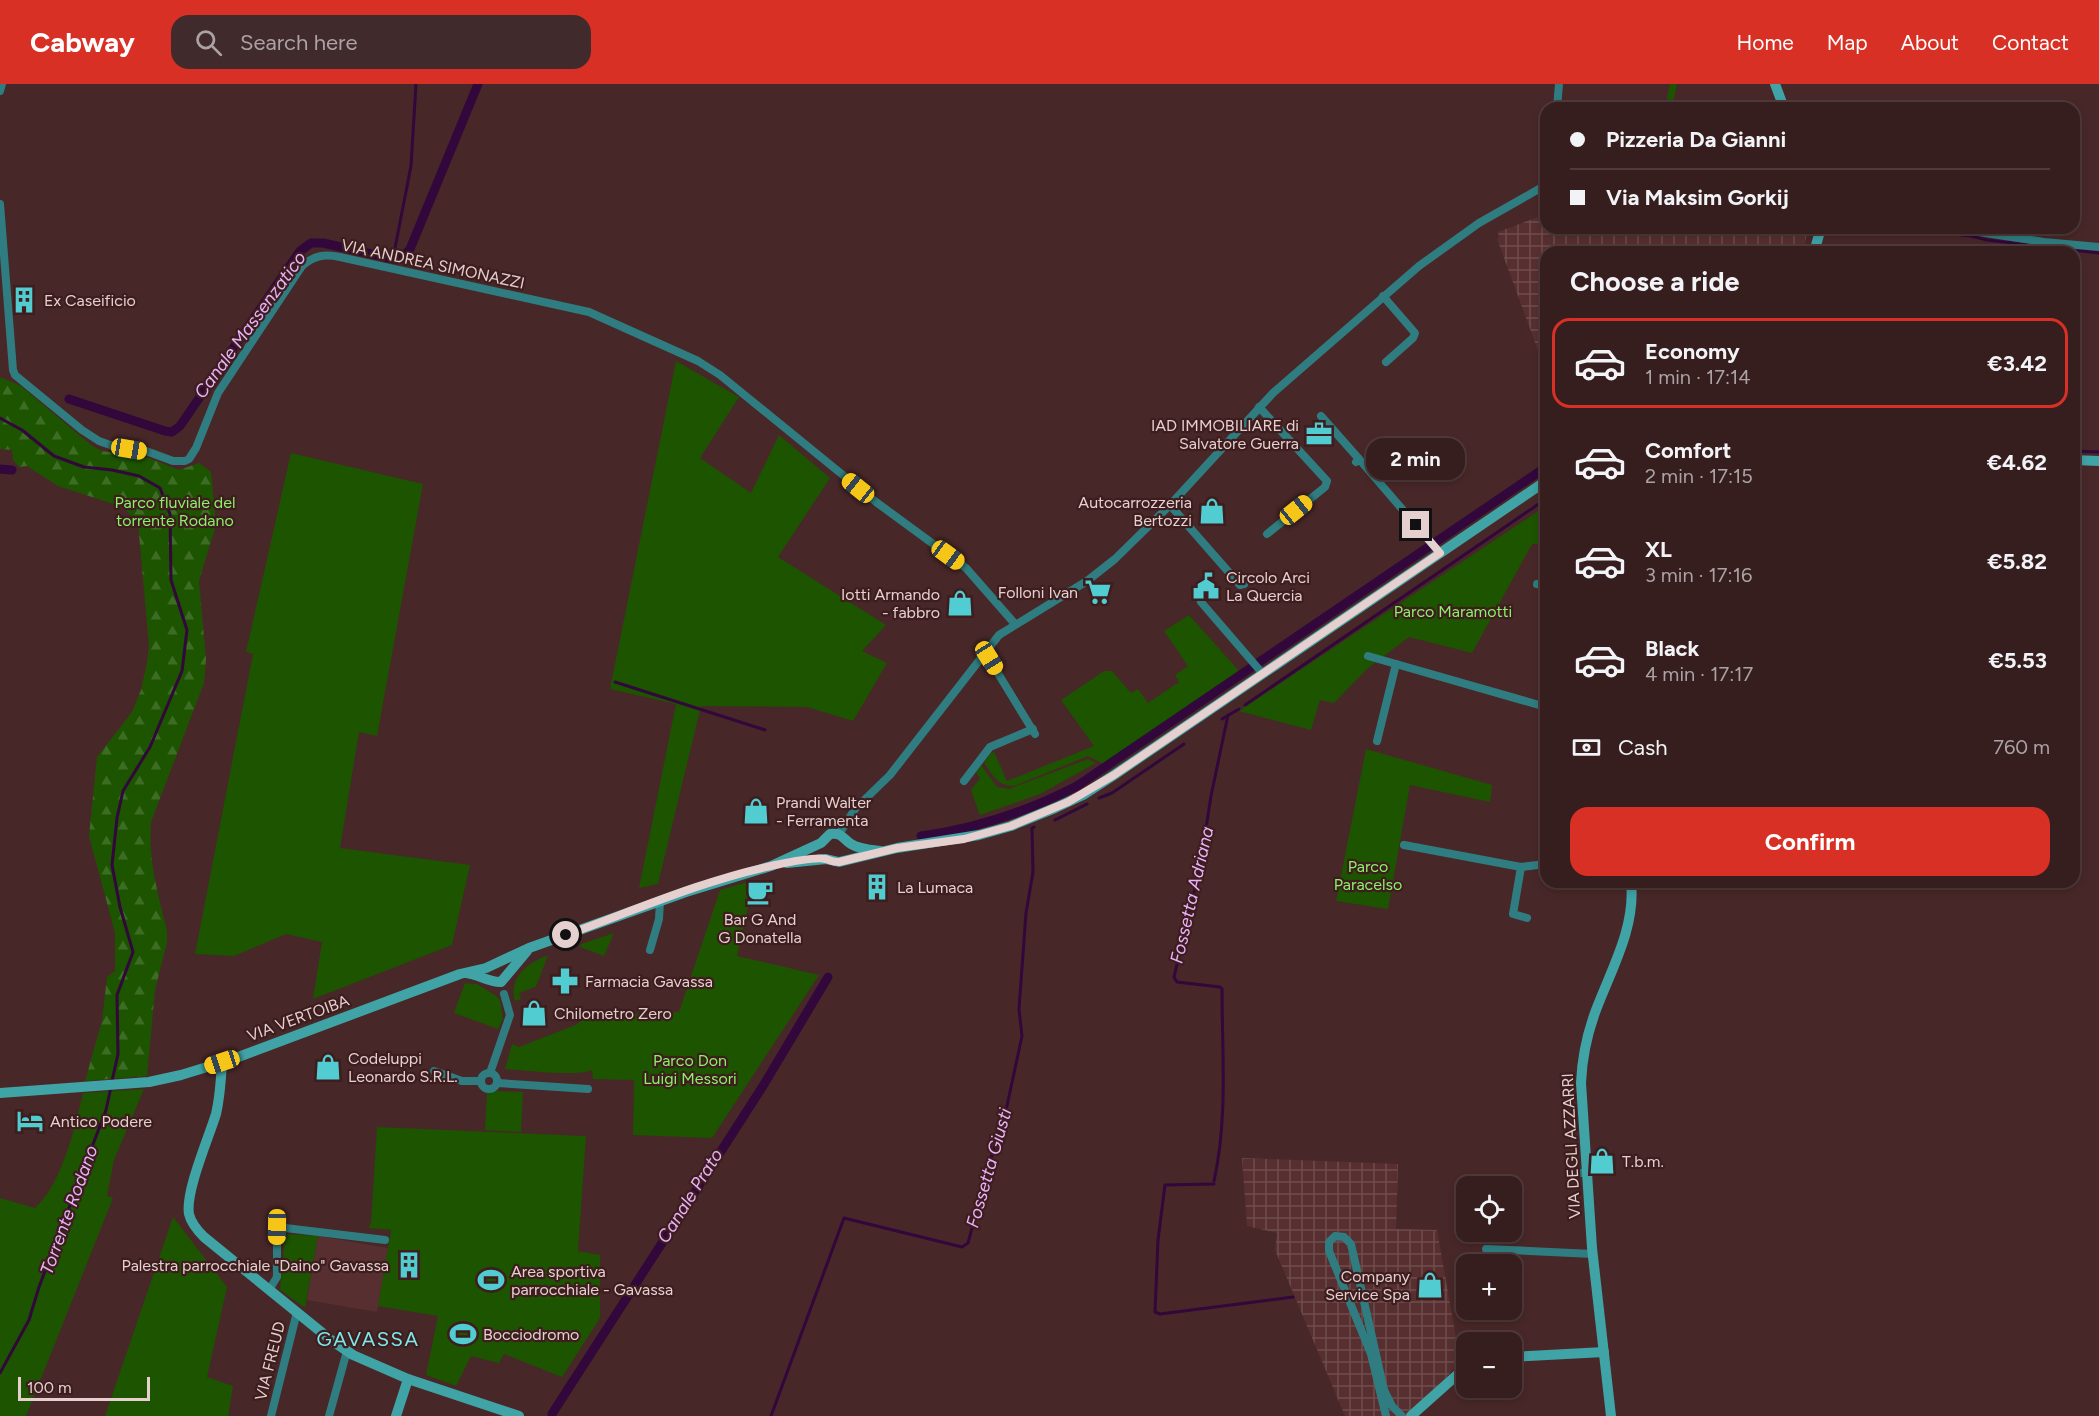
<!DOCTYPE html>
<meta charset="utf-8">
<style>
body{margin:0;font-family:Figtree,sans-serif;background:#412a2b;color:#f1f3f6;height:100vh;display:flex;flex-direction:column;font-size:22px;white-space:nowrap}
*{box-sizing:border-box;margin:0}
p{font-size:20px;color:#aaa2a4}
.icon{flex:none;width:33px;height:33px;fill:none;stroke:currentColor;stroke-width:2;stroke-linecap:round;stroke-linejoin:round}
.map{position:relative;flex:1;overflow:hidden}
.side{position:absolute;left:1540px;top:162px;width:540px;height:642px;display:flex;flex-direction:column;background:#361d1e;border-radius:18px;box-shadow:0 3px 9px #0003,0 0 0 2px #503b3c}
.side>*{flex:none}
.guide{position:absolute;left:1540px;top:18px;width:540px;height:132px;border-radius:18px;box-shadow:0 3px 9px #0003,0 0 0 2px #503b3c;display:grid;align-content:center;height:132px;padding:0 30px;background:#361d1e}
.fabs{position:absolute;left:1456px;top:1092px;display:grid;gap:12px}
.fabs a{display:grid;place-items:center;width:66px;height:66px;border-radius:12px;background:#361d1e;box-shadow:0 3px 9px #0003,0 0 0 2px #503b3c;font-size:30px}
.scale{position:absolute;left:18px;bottom:15px;width:132px;box-sizing:border-box;padding-left:6px;border:3px solid #e5cfcf;border-top:0;font-size:16px;line-height:21px;white-space:nowrap;color:#e5cfcf;-webkit-text-stroke:4px #3d1d1e;paint-order:stroke}
.end{position:absolute;width:27px;height:27px;margin:-14px;border:8px solid #e5cfcf;background:#111;box-shadow:0 0 0 3px #111}
.from{border-radius:50%}
.bubble{position:absolute;height:42px;border-radius:18px;background:#361d1e;box-shadow:0 3px 9px #0003,0 0 0 2px #503b3c;font-size:20px;font-weight:700;line-height:42px;text-align:center}
.car{position:absolute;width:18px;height:36px;margin:-18px -9px;border-radius:8px;box-shadow:0 0 4px 2px #0007;background:linear-gradient(#f5c518 24%,#345 0 40%,#f5c518 0 76%,#345 0 86%,#f5c518 0)}
.guide b{display:flex;align-items:center;gap:21px;height:57px;font-size:22px}
.guide b+b{border-top:2px solid #503b3c}
.guide i{width:15px;height:15px;background:#f1f3f6}
ul{padding:0;list-style:none}
li{display:flex;align-items:center;gap:18px;height:90px;margin:0 12px 9px;padding:0 18px;border:3px solid transparent;border-radius:18px}
li div{flex:1}
li b{display:block;font-size:22px}
li em{font-style:normal;font-weight:700}
li.on{border-color:#d93025}
li>.icon{width:54px;height:54px;stroke-width:1.5}
h2{padding:0 30px;font-size:27px;line-height:72px}
.pay{display:flex;align-items:center;gap:15px;height:66px;padding:0 30px;font-size:22px}
.pay p{margin-inline-start:auto}
.cta{display:flex;gap:12px;margin-top:auto;padding:12px 30px}
.cta a{flex:1;height:69px;border-radius:18px;background:#d93025;color:#fff;font-size:24px;font-weight:700;line-height:69px;text-align:center}
header{display:flex;align-items:center;gap:36px;box-sizing:border-box;height:84px;padding:0 30px;background:#d93025;color:#fff}
header strong{font-size:28px}
nav{display:flex;gap:33px;margin-inline-start:auto;font-size:21px}
.search{width:420px;height:54px;background:#412a2b;display:flex;align-items:center;gap:15px;box-sizing:border-box;padding:0 21px;border-radius:18px;color:#aaa2a4;font-size:22px}
.map>svg:first-child{display:block}
</style>
<header>
<strong>Cabway</strong>
<div class="search"><svg class="icon" aria-label="search" viewBox="0 0 24 24"><circle cx="10" cy="10" r="6"/><path d="M15 15l6 6"/></svg>Search here</div>
<nav><a>Home</a><a>Map</a><a>About</a><a>Contact</a></nav>
</header>
<div class="map">
<svg width="2099" height="1332" viewBox="0 0 2099 1332">
<defs>
<pattern id="industrial-grid" width="8" height="8" patternUnits="userSpaceOnUse" patternTransform="scale(1.5)"><rect width="8" height="8" fill="#572f30"/><path d="M0 4h8M4 0v8" fill="none" stroke="#6f4c4d"/></pattern>
<pattern id="forest-firs" width="22" height="20" patternUnits="userSpaceOnUse" patternTransform="scale(1.5)"><rect width="22" height="20" fill="#1c5400"/><path d="M5 1l3.5 6h-7zM16 11l3.5 6h-7z" fill="#3d6c24"/></pattern>
</defs>
<rect width="100%" height="100%" fill="#482728"/>
<polygon fill="#572f30" points="318,1152 388,1164 377,1228 307,1216"/>
<g fill="url(#industrial-grid)">
<polygon points="1546,130 1546,144 1808,145 1803,168 1546,168 1546,288 1497,155 1499,154 1498,148"/>
<polygon points="1242,1074 1398,1080 1396,1145 1437,1146 1460,1276 1417,1332 1345,1332 1275,1166 1277,1149 1247,1142"/>
</g>
<g fill="#1c5400">
<polygon points="1670,0 1677,0 1672,24 1665,24"/>
<polygon points="676,277 739,313 700,374 751,409 779,351 830,394 778,473 886,541 862,567 887,579 853,637 807,623 701,622 658,800 639,804 676,620 610,605"/>
<polygon points="291,369 423,400 377,652 359,648 340,764 470,781 452,861 313,915 322,858 286,850 234,872 195,870 253,570 246,568"/>
<polygon points="1546,422 1546,460 1532,460 1472,569 1409,553 1368,584 1334,619 1320,616 1311,646 1239,627"/>
<path d="M1189,531L1241,589L1108,679L1110,683L1088,672L1014,702C997,702 993,691 984,679L990,670L994,668L1007,697L1094,662L1061,616L1104,587H1112L1131,609L1138,605L1148,619L1179,598L1175,591L1188,582L1164,547Z"/>
<polygon points="1366,665 1492,701 1490,718 1410,701 1388,825 1336,817"/>
<polygon points="1088,675 1096,679 1040,710 980,731 979,729 971,706 980,694 976,689 981,681 997,703 1009,705"/>
<path d="M754,796L737,872L819,891L712,1054L633,1051L634,996L593,995L592,986C577,993 524,986 505,985L512,960L519,963L578,940L583,932L679,928L720,806Z"/>
<polygon points="614,849 604,872 580,863 581,860"/>
<path d="M548,871L537,900L535,903L519,909L521,915L515,917C508,893 529,878 548,871Z"/>
<polygon points="465,899 477,900 495,911 500,916 503,935 498,945 454,929"/>
<path d="M144,1005L114,1076L107,1112L113,1114L26,1332H0V1114L35,1124C62,1100 75,1043 83,1009Z"/>
<polygon points="496,1007 523,1008 521,1048 485,1046 487,1009"/>
<polygon points="377,1043 586,1052 578,1167 600,1171 600,1234 562,1293 504,1270 499,1279 471,1272 456,1302 426,1291 438,1232 378,1222 391,1146 369,1144 371,1138"/>
<polygon points="173,1133 227,1203 207,1293 233,1302 228,1332 105,1332"/>
<polygon points="285,1150 318,1152 305,1224 280,1206"/>
</g>
<path fill="url(#forest-firs)" d="M0,293L21,302L91,361L102,367L149,374L179,386L199,379L211,388L216,441L199,497L206,575L204,599L151,738C148,776 158,810 167,847V858L155,906L147,992L85,997L102,937L107,893L115,887V849L89,752L97,673L132,628L141,606L147,579L149,562L138,439L123,423L58,402L27,382L19,383L13,376L12,366L0,365Z"/>
<g fill="none" stroke-linecap="round" stroke-linejoin="round">
<g stroke="#32073c" stroke-width="3">
<polyline points="1546,89 1546,88"/>
<polyline points="1901,144 1971,152 1987,156 2099,169"/>
<polyline points="395,164 411,82 416,0"/>
<polyline points="0,334 22,346 54,372 84,383 112,386 139,392 160,404 170,430 171,496 187,546 182,587 150,663 123,707 117,734 112,781 120,823 133,868 117,911 118,970 112,997"/>
<polyline points="2074,367 2099,368"/>
<polyline points="615,598 765,646"/>
<polyline points="1245,621 1546,415"/>
<polyline points="1222,635 1239,625"/>
<polyline points="1099,714 1112,709 1184,660"/>
<polyline points="1055,736 1087,720"/>
<path d="M1214,1097C1228,1034 1222,969 1222,905L1220,903L1177,898L1174,893L1200,783L1211,712L1228,631"/>
<polyline points="1214,1100 1165,1101 1158,1156 1155,1228 1160,1230 1293,1213"/>
<polyline points="0,1289 29,1236 39,1203 106,1026 111,1003"/>
<polyline points="771,1332 844,1134 962,1163 968,1159 993,1067 1002,1045 1022,952 1019,925 1026,829 1033,788 1032,744 1034,743"/>
</g>
<g stroke="#32073c" stroke-width="9">
<polyline points="69,315 165,347 172,348 180,342 300,167 311,159 323,159 394,175 402,174 410,165 478,0"/>
<polyline points="0,385 12,386"/>
<path d="M921,752C976,745 1028,727 1077,702L1546,383"/>
<polyline points="552,1330 763,1002 828,893"/>
</g>
<g stroke="#2f7d80" stroke-width="8">
<polyline points="0,7 2,0"/>
<polyline points="1557,24 1559,0"/>
<path d="M0,120L13,286L15,291L82,346L99,357L113,362L146,367L173,377H185L189,375L196,364L218,309L302,182C314,171 325,170 340,173L589,228L698,277L720,291L876,418L966,484L1015,540"/>
<polyline points="1953,144 2044,158 2099,163"/>
<polyline points="1383,212 1415,249 1413,254 1386,278"/>
<polyline points="1259,323 1327,397 1325,403 1267,450"/>
<polyline points="1321,332 1359,375"/>
<polyline points="1356,378 1359,375 1440,469"/>
<polyline points="1170,421 1240,501 1244,500"/>
<polyline points="1537,500 1546,502"/>
<polyline points="1201,518 1263,590"/>
<polyline points="985,568 1035,650"/>
<polyline points="1368,572 1546,623"/>
<polyline points="1377,657 1396,580"/>
<polyline points="964,697 990,663 1033,645"/>
<polyline points="839,750 855,725 890,691 999,551 1087,497 1115,475 1170,421 1273,309 1419,182 1479,139 1546,101"/>
<polyline points="1404,761 1521,783 1546,780"/>
<polyline points="1521,783 1513,830 1527,834"/>
<polyline points="650,866 659,835 660,817"/>
<polyline points="434,987 462,997 481,997"/>
<circle cx="489" cy="997" r="8"/>
<polyline points="490,989 510,931 504,910"/>
<polyline points="497,999 588,1005"/>
<polyline points="1569,1089 1586,1089"/>
<polyline points="1486,1165 1593,1170"/>
<polyline points="269,1206 277,1193 277,1143 385,1156"/>
<polyline points="271,1332 297,1228"/>
<polyline points="329,1332 347,1267"/>
<polyline points="1386,1332 1371,1270 1329,1167 1329,1158 1335,1152 1344,1153 1351,1160 1384,1306 1392,1322 1402,1332"/>
</g>
<g stroke="#40a3a6" stroke-width="10">
<polyline points="1775,0 1784,24"/>
<polyline points="1814,168 1821,144"/>
<polyline points="2074,376 2099,377"/>
<polyline points="787,779 826,775 839,778 897,764 979,751 1011,742 1055,724 1083,711 1114,691 1546,397"/>
<path d="M466,889C478,890 490,899 501,898L527,867"/>
<path d="M222,978C221,996 220,1013 216,1030C209,1053 185,1108 189,1130C191,1139 198,1147 204,1153L331,1256L353,1271L408,1295L519,1332"/>
<path d="M0,1009L149,998L181,991L233,975L460,890L486,884L529,864L686,808L771,782L821,759L830,750C842,748 843,755 851,760C859,765 871,766 880,767"/>
<polyline points="1512,1273 1604,1268"/>
<polyline points="396,1332 408,1295"/>
<polyline points="1411,1332 1467,1282"/>
<path d="M1611,1332L1592,1164L1581,999C1582,974 1587,950 1596,926C1611,886 1636,843 1631,798"/>
</g>
</g>
<g fill="none" stroke-linecap="round" stroke-linejoin="round">
<path stroke="#e5cfcf" stroke-width="8" d="M566,851C633,827 701,797 771,782C785,779 814,772 826,775C832,777 833,778 839,778L897,764L964,755L1011,742L1068,718L1114,691L1440,469L1416,441"/>
</g>
<defs>
<g id="building-bare" transform="scale(2.07)"><path d="M-4-6H4V6H1V3H-1V6H-4ZM-2.5-4.3h1.7v1.8h-1.7ZM.8-4.3h1.7v1.8H.8ZM-2.5-1h1.7V.8h-1.7ZM.8-1h1.7V.8H.8Z" fill="#51ccd1" stroke="#3d1d1e" stroke-width="2.5" paint-order="stroke"/></g>
<g id="office-bare" transform="scale(2.07)"><path d="M-6-3h4V-5.5h4V-3h4V5H-6ZM-1-4.5V-3h2v-1.5ZM-6 0V1H6V0Z" fill="#51ccd1" stroke="#3d1d1e" stroke-width="2.5" paint-order="stroke"/></g>
<g id="shop-bare" transform="scale(2.07)"><path d="M-5-2.5h2.3a2.7 3.5 0 0 1 5.4 0H5L5.5 6h-11ZM-1.5-2.5h3a1.5 2.3 0 0 0-3 0Z" fill="#51ccd1" stroke="#3d1d1e" stroke-width="2.5" paint-order="stroke"/></g>
<g id="civic-bare" transform="scale(2.07)"><path d="M-.6-6.5H3V-4.5H.6V-3L4-1V1h2V6H-6V1h2V-1L-.6-3ZM-1.2 2.5V6h2.4V2.5Z" fill="#51ccd1" stroke="#3d1d1e" stroke-width="2.5" paint-order="stroke"/></g>
<g id="supermarket-bare" transform="scale(2.07)"><path d="M-6-5.5h2.5l.6 2H6L4.5 2H-2.5L-4.4-4H-6ZM-1.5 3.2a1.3 1.3 0 1 0 .1 0ZM3 3.2a1.3 1.3 0 1 0 .1 0Z" fill="#51ccd1" stroke="#3d1d1e" stroke-width="2.5" paint-order="stroke"/></g>
<g id="cafe-bare" transform="scale(2.07)"><path d="M-5.5-4.5H6V0H3Q3 3.5 0 3.5H-2.5Q-5.5 3.5-5.5 0ZM3-3.2v2h1.7v-2ZM-6 4.5H4V6H-6Z" fill="#51ccd1" stroke="#3d1d1e" stroke-width="2.5" paint-order="stroke"/></g>
<g id="pharmacy-bare" transform="scale(2.07)"><path d="M-2-6h4v4h4v4h-4v4h-4v-4h-4v-4h4Z" fill="#51ccd1" stroke="#3d1d1e" stroke-width="2.5" paint-order="stroke"/></g>
<g id="hotel-bare" transform="scale(2.07)"><path d="M-6-4.5h1.5V1H6V5H4.5V3h-9V5H-6ZM-4 0a1.8 1.8 0 1 1 3.6 0ZM.5 0V-2.5h3Q6-2.5 6 0Z" fill="#51ccd1" stroke="#3d1d1e" stroke-width="2.5" paint-order="stroke"/></g>
<g id="stadium-bare" transform="scale(2.07)"><path d="M0-5a6.5 5 0 1 0 0 10a6.5 5 0 1 0 0-10ZM-3.5-1.8h7v3.6h-7Z" fill="#51ccd1" stroke="#3d1d1e" stroke-width="2.5" paint-order="stroke"/></g>
</defs>
<g fill-rule="evenodd">
<use href="#building-bare" x="24" y="216"/>
<use href="#office-bare" x="1319" y="350"/>
<use href="#shop-bare" x="1212" y="427"/>
<use href="#civic-bare" x="1206" y="502"/>
<use href="#supermarket-bare" x="1098" y="508"/>
<use href="#shop-bare" x="960" y="519"/>
<use href="#shop-bare" x="756" y="727"/>
<use href="#building-bare" x="877" y="803"/>
<use href="#cafe-bare" x="760" y="808"/>
<use href="#pharmacy-bare" x="565" y="897"/>
<use href="#shop-bare" x="534" y="929"/>
<use href="#shop-bare" x="328" y="983"/>
<use href="#hotel-bare" x="30" y="1037"/>
<use href="#shop-bare" x="1602" y="1077"/>
<use href="#building-bare" x="409" y="1181"/>
<use href="#stadium-bare" x="491" y="1196"/>
<use href="#shop-bare" x="1430" y="1201"/>
<use href="#stadium-bare" x="463" y="1250"/>
</g>
<g text-anchor="middle" dominant-baseline="central" stroke-width="4.5" stroke-linejoin="round" paint-order="stroke">
<g font-size="16" fill="#e5cfcf" stroke="#3d1d1e">
<text transform="translate(433 180) rotate(12)">VIA ANDREA SIMONAZZI</text>
<text transform="translate(298 934) rotate(-20)">VIA VERTOIBA</text>
<text transform="translate(1571 1062) rotate(-93)">VIA DEGLI AZZARRI</text>
<text transform="translate(270 1277) rotate(-76)">VIA FREUD</text>
</g>
<g font-size="16" fill="#e5cfcf" stroke="#3d1d1e" text-anchor="start">
<text x="44" y="216">Ex Caseificio</text>
<text x="1299" y="341" text-anchor="end">IAD IMMOBILIARE di<tspan x="1299" dy="18">Salvatore Guerra</tspan></text>
<text x="1192" y="418" text-anchor="end">Autocarrozzeria<tspan x="1192" dy="18">Bertozzi</tspan></text>
<text x="1226" y="493">Circolo Arci<tspan x="1226" dy="18">La Quercia</tspan></text>
<text x="1078" y="508" text-anchor="end">Folloni Ivan</text>
<text x="940" y="510" text-anchor="end">Iotti Armando<tspan x="940" dy="18">- fabbro</tspan></text>
<text x="776" y="718">Prandi Walter<tspan x="776" dy="18">- Ferramenta</tspan></text>
<text x="897" y="803">La Lumaca</text>
<text x="760" y="835" text-anchor="middle">Bar G And<tspan x="760" dy="18">G Donatella</tspan></text>
<text x="585" y="897">Farmacia Gavassa</text>
<text x="554" y="929">Chilometro Zero</text>
<text x="348" y="974">Codeluppi<tspan x="348" dy="18">Leonardo S.R.L.</tspan></text>
<text x="50" y="1037">Antico Podere</text>
<text x="1622" y="1077">T.b.m.</text>
<text x="389" y="1181" text-anchor="end">Palestra parrocchiale "Daino" Gavassa</text>
<text x="511" y="1187">Area sportiva<tspan x="511" dy="18">parrocchiale - Gavassa</tspan></text>
<text x="1410" y="1192" text-anchor="end">Company<tspan x="1410" dy="18">Service Spa</tspan></text>
<text x="483" y="1250">Bocciodromo</text>
</g>
<g font-size="16" fill="#8bf169" stroke="#3d1d1e">
<text x="175" y="418">Parco fluviale del<tspan x="175" dy="18">torrente Rodano</tspan></text>
<text x="1453" y="527">Parco Maramotti</text>
<text x="1368" y="782">Parco<tspan x="1368" dy="18">Paracelso</tspan></text>
<text x="690" y="976">Parco Don<tspan x="690" dy="18">Luigi Messori</tspan></text>
</g>
<g font-size="18" font-style="italic" fill="#ebb2fc" stroke="#3d1d1e">
<text transform="translate(250 241) rotate(-54)">Canale Massenzatico</text>
<text transform="translate(1192 811) rotate(-77)">Fossetta Adriana</text>
<text transform="translate(989 1084) rotate(-74)">Fossetta Giusti</text>
<text transform="translate(690 1112) rotate(-58)">Canale Prato</text>
<text transform="translate(69 1126) rotate(-70)">Torrente Rodano</text>
</g>
<g font-size="20" letter-spacing="1.5" fill="#7ce8eb" stroke="#3d1d1e">
<text x="368" y="1255">GAVASSA</text>
</g>
</g>
</svg>
<div class="fabs">
<a><svg class="icon" aria-label="locate" viewBox="0 0 24 24"><circle cx="12" cy="12" r="6"/><path d="M12 2v4M12 18v4M2 12h4M18 12h4"/></svg></a>
<a>+</a>
<a>−</a>
</div>
<div class="scale">100 m</div>
<i class="end from" style="left:566px;top:851px"></i>
<i class="end" style="left:1416px;top:441px"></i>
<div class="bubble" style="left:1366px;top:354px;width:99px">2 min</div>
<i class="car" style="left:129px;top:365px;rotate:100deg"></i>
<i class="car" style="left:858px;top:404px;rotate:309deg"></i>
<i class="car" style="left:1296px;top:426px;rotate:51deg"></i>
<i class="car" style="left:948px;top:471px;rotate:126deg"></i>
<i class="car" style="left:989px;top:574px;rotate:148deg"></i>
<i class="car" style="left:222px;top:978px;rotate:252deg"></i>
<i class="car" style="left:277px;top:1143px;rotate:181deg"></i>
<div class="guide">
<b><i class="from"></i>Pizzeria Da Gianni</b>
<b><i></i>Via Maksim Gorkij</b>
</div>
<section class="side">
<h2>Choose a ride</h2>
<ul>
<li class="on"><svg class="icon" aria-label="car" viewBox="0 0 24 24"><path d="M5 17H2v-5l4-1 3-4h7l3 4 3 1v5h-3M9 17h6M6 11h13"/><circle cx="7" cy="17" r="2"/><circle cx="17" cy="17" r="2"/></svg><div><b>Economy</b><p>1 min · 17:14</p></div><em>€3.42</em></li>
<li><svg class="icon" aria-label="car" viewBox="0 0 24 24"><path d="M5 17H2v-5l4-1 3-4h7l3 4 3 1v5h-3M9 17h6M6 11h13"/><circle cx="7" cy="17" r="2"/><circle cx="17" cy="17" r="2"/></svg><div><b>Comfort</b><p>2 min · 17:15</p></div><em>€4.62</em></li>
<li><svg class="icon" aria-label="car" viewBox="0 0 24 24"><path d="M5 17H2v-5l4-1 3-4h7l3 4 3 1v5h-3M9 17h6M6 11h13"/><circle cx="7" cy="17" r="2"/><circle cx="17" cy="17" r="2"/></svg><div><b>XL</b><p>3 min · 17:16</p></div><em>€5.82</em></li>
<li><svg class="icon" aria-label="car" viewBox="0 0 24 24"><path d="M5 17H2v-5l4-1 3-4h7l3 4 3 1v5h-3M9 17h6M6 11h13"/><circle cx="7" cy="17" r="2"/><circle cx="17" cy="17" r="2"/></svg><div><b>Black</b><p>4 min · 17:17</p></div><em>€5.53</em></li>
</ul>
<div class="pay"><svg class="icon" aria-label="cash" viewBox="0 0 24 24"><path d="M3 7h18v10H3z"/><circle cx="12" cy="12" r="2"/></svg>Cash<p>760 m</p></div>
<div class="cta"><a>Confirm</a></div>
</section>
</div>
